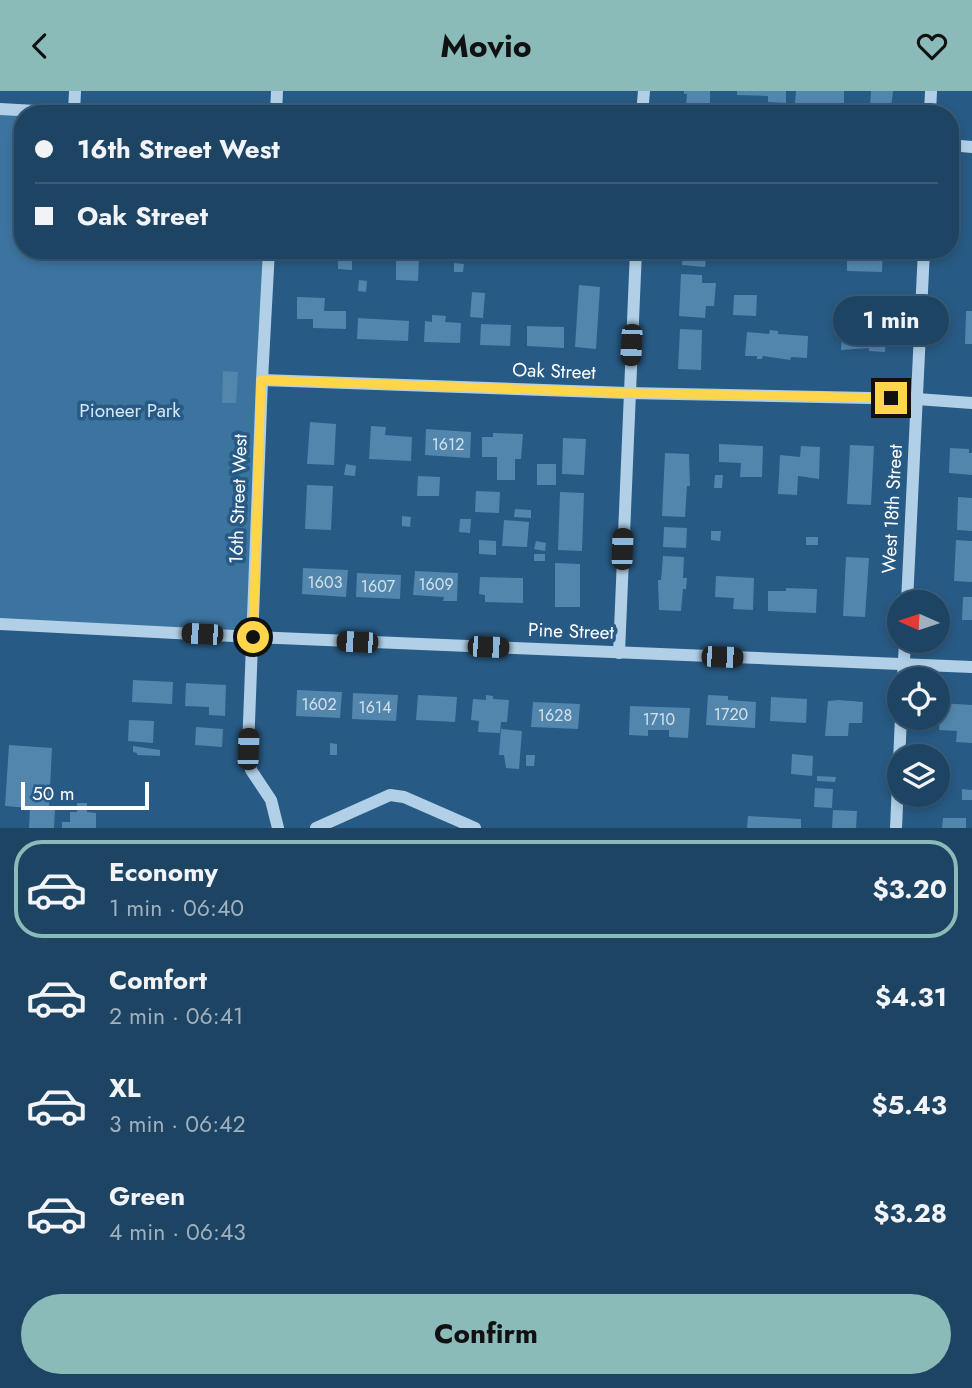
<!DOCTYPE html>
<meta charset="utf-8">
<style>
body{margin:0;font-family:Jost,sans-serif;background:#2a4e6c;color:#f1f3f6;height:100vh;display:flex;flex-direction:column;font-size:26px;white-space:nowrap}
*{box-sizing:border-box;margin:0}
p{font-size:23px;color:#a0b0be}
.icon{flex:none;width:38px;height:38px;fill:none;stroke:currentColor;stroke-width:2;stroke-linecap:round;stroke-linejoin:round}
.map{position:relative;height:737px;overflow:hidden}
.side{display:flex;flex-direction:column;background:#1d4463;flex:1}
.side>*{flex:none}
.guide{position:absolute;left:14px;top:14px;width:945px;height:154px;border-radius:28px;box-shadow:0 4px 10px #0003,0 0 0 2px #3b5c78;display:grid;align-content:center;height:154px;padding:0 21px;background:#1d4463}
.needle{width:46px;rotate:273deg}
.controls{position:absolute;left:887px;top:499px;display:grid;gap:14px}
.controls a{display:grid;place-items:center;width:63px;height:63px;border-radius:50%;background:#1d4463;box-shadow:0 4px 10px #0003,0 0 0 2px #3b5c78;font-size:35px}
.scale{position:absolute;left:21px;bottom:18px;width:128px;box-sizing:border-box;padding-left:7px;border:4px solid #fff;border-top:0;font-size:19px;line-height:24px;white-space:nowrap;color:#fff;-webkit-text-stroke:5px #275a84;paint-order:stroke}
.end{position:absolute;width:32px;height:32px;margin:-16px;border:9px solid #ffd54a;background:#111;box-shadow:0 0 0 4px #111}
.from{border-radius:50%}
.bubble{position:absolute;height:49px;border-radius:24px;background:#1d4463;box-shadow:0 4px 10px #0003,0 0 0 2px #3b5c78;font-size:23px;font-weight:700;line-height:49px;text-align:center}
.car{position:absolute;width:21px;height:42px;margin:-21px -10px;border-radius:9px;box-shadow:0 0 5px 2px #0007;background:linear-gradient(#222 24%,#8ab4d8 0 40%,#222 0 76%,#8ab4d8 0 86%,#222 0)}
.guide b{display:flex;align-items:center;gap:24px;height:66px;font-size:26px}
.guide b+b{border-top:2px solid #3b5c78}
.guide i{width:18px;height:18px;background:#f1f3f6}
ul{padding:12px 0 0;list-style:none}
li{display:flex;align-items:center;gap:21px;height:98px;margin:0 14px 10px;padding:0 7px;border:4px solid transparent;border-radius:28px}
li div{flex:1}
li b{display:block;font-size:26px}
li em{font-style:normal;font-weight:700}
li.on{border-color:#8bbbb9}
li>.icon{width:63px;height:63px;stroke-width:1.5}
.cta{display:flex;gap:14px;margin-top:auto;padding:14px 21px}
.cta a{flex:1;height:80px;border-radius:42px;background:#8bbbb9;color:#111;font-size:28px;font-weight:700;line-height:80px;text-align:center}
header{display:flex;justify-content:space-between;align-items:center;height:91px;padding:0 21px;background:#8bbbb9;color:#111;font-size:32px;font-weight:700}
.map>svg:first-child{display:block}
</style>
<header><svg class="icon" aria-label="back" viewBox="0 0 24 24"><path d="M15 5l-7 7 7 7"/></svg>Movio<svg class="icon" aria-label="heart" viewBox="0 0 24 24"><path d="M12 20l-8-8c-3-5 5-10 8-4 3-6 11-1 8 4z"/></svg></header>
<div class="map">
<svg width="972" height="737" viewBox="0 0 972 737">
<rect width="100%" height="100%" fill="#275a84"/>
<polygon fill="#3c74a0" points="0,18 23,23 23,159 269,159 253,546 0,533"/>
<g fill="#5386ad">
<polygon points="684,0 710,0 710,16 686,15 687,3 684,3"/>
<polygon points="737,0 786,0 786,12 768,11 768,5 737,4"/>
<polygon points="796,0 844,0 844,15 795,12"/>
<polygon points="871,0 893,0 891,17 870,16"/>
<polygon points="683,159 707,159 705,176 682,174"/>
<polygon points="847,159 883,159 882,181 847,180"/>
<polygon points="396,167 419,168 418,190 396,189"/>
<polygon points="338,168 352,169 352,179 338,178"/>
<polygon points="454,172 464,173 463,181 454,181"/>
<polygon points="681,183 702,184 702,192 716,192 714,215 706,215 705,227 679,225"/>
<polygon points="359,189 367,190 366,201 358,200"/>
<polygon points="579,194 600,196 596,258 575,256"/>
<polygon points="472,201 485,202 483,227 470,226"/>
<polygon points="734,204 757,204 756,225 733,224"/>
<polygon points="297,206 325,207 324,220 346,220 346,238 313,237 313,228 297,228"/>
<polygon points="966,220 972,220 972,253 965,253"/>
<polygon points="432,224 446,225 445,231 461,232 460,252 424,251 425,230 432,231"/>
<polygon points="358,227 409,230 408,250 357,248"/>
<polygon points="843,231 887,233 885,261 869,260 869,257 841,259"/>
<polygon points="481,233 511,234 510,255 480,254"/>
<polygon points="527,235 564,236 564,257 527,255"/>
<polygon points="680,238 702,239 701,279 678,278"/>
<polygon points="770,239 778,240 778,243 808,245 807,267 791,266 790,269 763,265 762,268 757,268 757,265 745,265 747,241 769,243"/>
<polygon points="223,280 238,281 236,312 222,312"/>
<polygon points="310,331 336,333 334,374 307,373"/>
<polygon points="371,335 386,336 385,344 412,346 411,370 369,368"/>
<polygon points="426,338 471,341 470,367 425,364"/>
<polygon points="493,342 523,343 521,368 515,368 515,389 497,389 497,366 482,366 482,346 493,346"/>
<polygon points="563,347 586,348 584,384 562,383"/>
<polygon points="719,353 763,355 762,386 740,386 741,372 719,371"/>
<polygon points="850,354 874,355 871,414 847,413"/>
<polygon points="801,355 820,356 819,388 798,385 797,404 778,403 780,364 800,366"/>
<polygon points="950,357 969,358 969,362 972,362 972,384 949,382"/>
<polygon points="665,362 689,363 690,395 687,395 685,426 662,425"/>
<polygon points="346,373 356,375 355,385 344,384"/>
<rect x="537" y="373" width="19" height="21"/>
<polygon points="715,384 723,384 722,397 714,397"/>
<polygon points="418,385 440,386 439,405 417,405"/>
<polygon points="307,394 333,395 331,439 305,438"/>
<polygon points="476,400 500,401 499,422 475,421"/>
<polygon points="560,401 584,402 582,460 558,459"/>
<polygon points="958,406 972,407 972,440 957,439"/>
<polygon points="515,418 531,419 531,427 514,426"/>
<polygon points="402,425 411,426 410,436 402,435"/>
<polygon points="460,428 471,428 470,442 459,441"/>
<polygon points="504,429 529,431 527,456 502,455"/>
<polygon points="664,436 687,437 686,457 663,456"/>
<polygon points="711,440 721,440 720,450 711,449"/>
<rect x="806" y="446" width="12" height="8"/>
<polygon points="479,449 496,450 496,464 479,463"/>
<polygon points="956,449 972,450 972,491 954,490"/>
<polygon points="536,450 546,452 545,460 534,458"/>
<rect x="534" y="463" width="11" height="7"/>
<polygon points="663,465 684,466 683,487 687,487 686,498 683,498 681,520 659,519 658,489 661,489"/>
<polygon points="846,466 869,467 865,526 843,525"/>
<polygon points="555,472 580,473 580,516 555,516"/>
<polygon points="303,477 348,479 346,506 302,503"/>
<polygon points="415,480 458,482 457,510 443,510 444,506 413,504"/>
<polygon points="357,482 401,484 400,508 356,506"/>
<polygon points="716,485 754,487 753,519 733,518 734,507 715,506"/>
<polygon points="480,486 523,487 523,512 485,511 485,504 479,503"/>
<polygon points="786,497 817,498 816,522 768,520 768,500 786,500"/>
<polygon points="963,506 972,506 972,529 962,529"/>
<polygon points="133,589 173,591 172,613 132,611"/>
<polygon points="186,592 226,594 225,625 209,624 209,616 185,615"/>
<polygon points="297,599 342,601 340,627 296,625"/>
<polygon points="353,602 398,604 396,630 352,628"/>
<polygon points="418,604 457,606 455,631 416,629"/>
<polygon points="486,604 493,605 493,608 509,609 507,631 501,631 500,642 478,641 479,630 471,629 473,608 486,609"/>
<polygon points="708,604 728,605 728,609 756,611 755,637 706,634"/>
<polygon points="771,606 807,608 806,632 770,630"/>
<polygon points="839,609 863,611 862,632 849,632 848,645 825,645 828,610"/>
<polygon points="533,611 580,613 578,638 531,636"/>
<polygon points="940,612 972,614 972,652 956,651 957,640 939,639"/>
<polygon points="630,615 690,617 688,647 669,646 669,639 648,639 648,645 629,644"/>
<polygon points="129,629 154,630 153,652 128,650"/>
<polygon points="196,636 223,638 222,656 195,654"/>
<polygon points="501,638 522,640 519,678 506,677 504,664 499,664"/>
<polygon points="330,652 337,653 337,664 330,664"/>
<polygon points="9,654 52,657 49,718 55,718 54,737 29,737 30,717 5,715"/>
<polygon points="133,655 160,659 160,665 137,664 137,662 133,661"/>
<polygon points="792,663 813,665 812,685 791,683"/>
<polygon points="526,664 535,664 534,675 526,675"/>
<polygon points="817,685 836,686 835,691 817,690"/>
<polygon points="815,697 833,698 832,717 814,716"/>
<polygon points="962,698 972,699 972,709 962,709"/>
<polygon points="77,712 87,712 87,721 96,722 96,737 62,737 62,731 70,731 70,721 77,721"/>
<polygon points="833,719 857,720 856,737 832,737"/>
<polygon points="748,725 801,728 801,737 747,737"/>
<polygon points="943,727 966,727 966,737 942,737"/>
</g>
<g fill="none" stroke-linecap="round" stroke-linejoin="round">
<g stroke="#b1d0e7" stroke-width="12">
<polyline points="0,18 90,23"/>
<polyline points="74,22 75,0"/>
<polyline points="276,23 277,0"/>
<polyline points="642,23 644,0"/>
<polyline points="930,23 931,0"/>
<polyline points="950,54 972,56"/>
<polyline points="269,159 262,289 248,658 251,679 271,709 278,737"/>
<polyline points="262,289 628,302 917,308 972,312"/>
<polyline points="907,511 924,159"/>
<polyline points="0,533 253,546 972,576"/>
<polyline points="619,562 636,159"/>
<polyline points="903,588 905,550"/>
<polyline points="316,737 390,704 404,706 475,737"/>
<polyline points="896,737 901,626"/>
</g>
</g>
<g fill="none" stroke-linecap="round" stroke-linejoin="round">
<polyline stroke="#ffd54a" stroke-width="9" points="253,546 261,289 628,302 891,307"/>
</g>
<g text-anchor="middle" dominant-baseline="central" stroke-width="7" stroke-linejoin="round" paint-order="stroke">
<g font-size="16" fill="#d4e1ea">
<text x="448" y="353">1612</text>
<text x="325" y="491">1603</text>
<text x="436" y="493">1609</text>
<text x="378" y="495">1607</text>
<text x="319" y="613">1602</text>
<text x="375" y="616">1614</text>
<text x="731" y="623">1720</text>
<text x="555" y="624">1628</text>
<text x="659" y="628">1710</text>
</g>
<g font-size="19" fill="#fff" stroke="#275a84">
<text transform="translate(554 280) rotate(2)">Oak Street</text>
<text transform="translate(238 408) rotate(-88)">16th Street West</text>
<text transform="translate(892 418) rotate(-87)">West 18th Street</text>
<text transform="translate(571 540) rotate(2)">Pine Street</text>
</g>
<g font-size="19" fill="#d4e7f6" stroke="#275a84">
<text x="130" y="319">Pioneer Park</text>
</g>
</g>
</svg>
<div class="controls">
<a><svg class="needle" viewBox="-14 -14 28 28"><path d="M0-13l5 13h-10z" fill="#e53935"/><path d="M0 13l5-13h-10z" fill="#a0b0be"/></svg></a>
<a><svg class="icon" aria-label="locate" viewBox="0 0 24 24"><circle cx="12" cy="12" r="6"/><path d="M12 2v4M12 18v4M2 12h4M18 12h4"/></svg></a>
<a><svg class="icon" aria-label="layers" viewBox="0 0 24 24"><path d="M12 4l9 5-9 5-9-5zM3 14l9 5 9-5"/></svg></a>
</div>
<div class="scale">50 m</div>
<i class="end from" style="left:253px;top:546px"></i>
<i class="end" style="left:891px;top:307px"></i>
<div class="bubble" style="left:833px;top:205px;width:116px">1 min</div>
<i class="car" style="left:631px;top:254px;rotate:183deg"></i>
<i class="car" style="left:622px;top:458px;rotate:2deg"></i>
<i class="car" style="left:202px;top:543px;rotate:273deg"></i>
<i class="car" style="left:357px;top:551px;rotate:273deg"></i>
<i class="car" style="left:488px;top:556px;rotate:92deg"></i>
<i class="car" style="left:722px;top:566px;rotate:92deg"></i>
<i class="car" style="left:248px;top:658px;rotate:2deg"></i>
<div class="guide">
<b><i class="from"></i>16th Street West</b>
<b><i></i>Oak Street</b>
</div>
</div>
<section class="side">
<ul>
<li class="on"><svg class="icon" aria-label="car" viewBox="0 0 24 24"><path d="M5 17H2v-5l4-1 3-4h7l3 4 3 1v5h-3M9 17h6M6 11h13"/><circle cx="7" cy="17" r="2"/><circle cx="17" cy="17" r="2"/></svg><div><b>Economy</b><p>1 min · 06:40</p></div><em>$3.20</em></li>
<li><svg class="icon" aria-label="car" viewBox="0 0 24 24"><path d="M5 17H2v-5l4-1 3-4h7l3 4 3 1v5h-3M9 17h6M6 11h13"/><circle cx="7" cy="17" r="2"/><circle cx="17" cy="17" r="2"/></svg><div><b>Comfort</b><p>2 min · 06:41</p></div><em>$4.31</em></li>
<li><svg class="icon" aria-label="car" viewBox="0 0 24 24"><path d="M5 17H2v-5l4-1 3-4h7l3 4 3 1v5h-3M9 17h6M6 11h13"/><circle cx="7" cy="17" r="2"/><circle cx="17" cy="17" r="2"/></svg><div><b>XL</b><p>3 min · 06:42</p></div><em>$5.43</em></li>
<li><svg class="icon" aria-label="car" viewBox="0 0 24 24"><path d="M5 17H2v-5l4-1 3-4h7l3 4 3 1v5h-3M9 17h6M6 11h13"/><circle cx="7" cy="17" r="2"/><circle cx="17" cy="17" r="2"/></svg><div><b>Green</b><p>4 min · 06:43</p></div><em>$3.28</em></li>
</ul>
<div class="cta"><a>Confirm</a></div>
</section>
